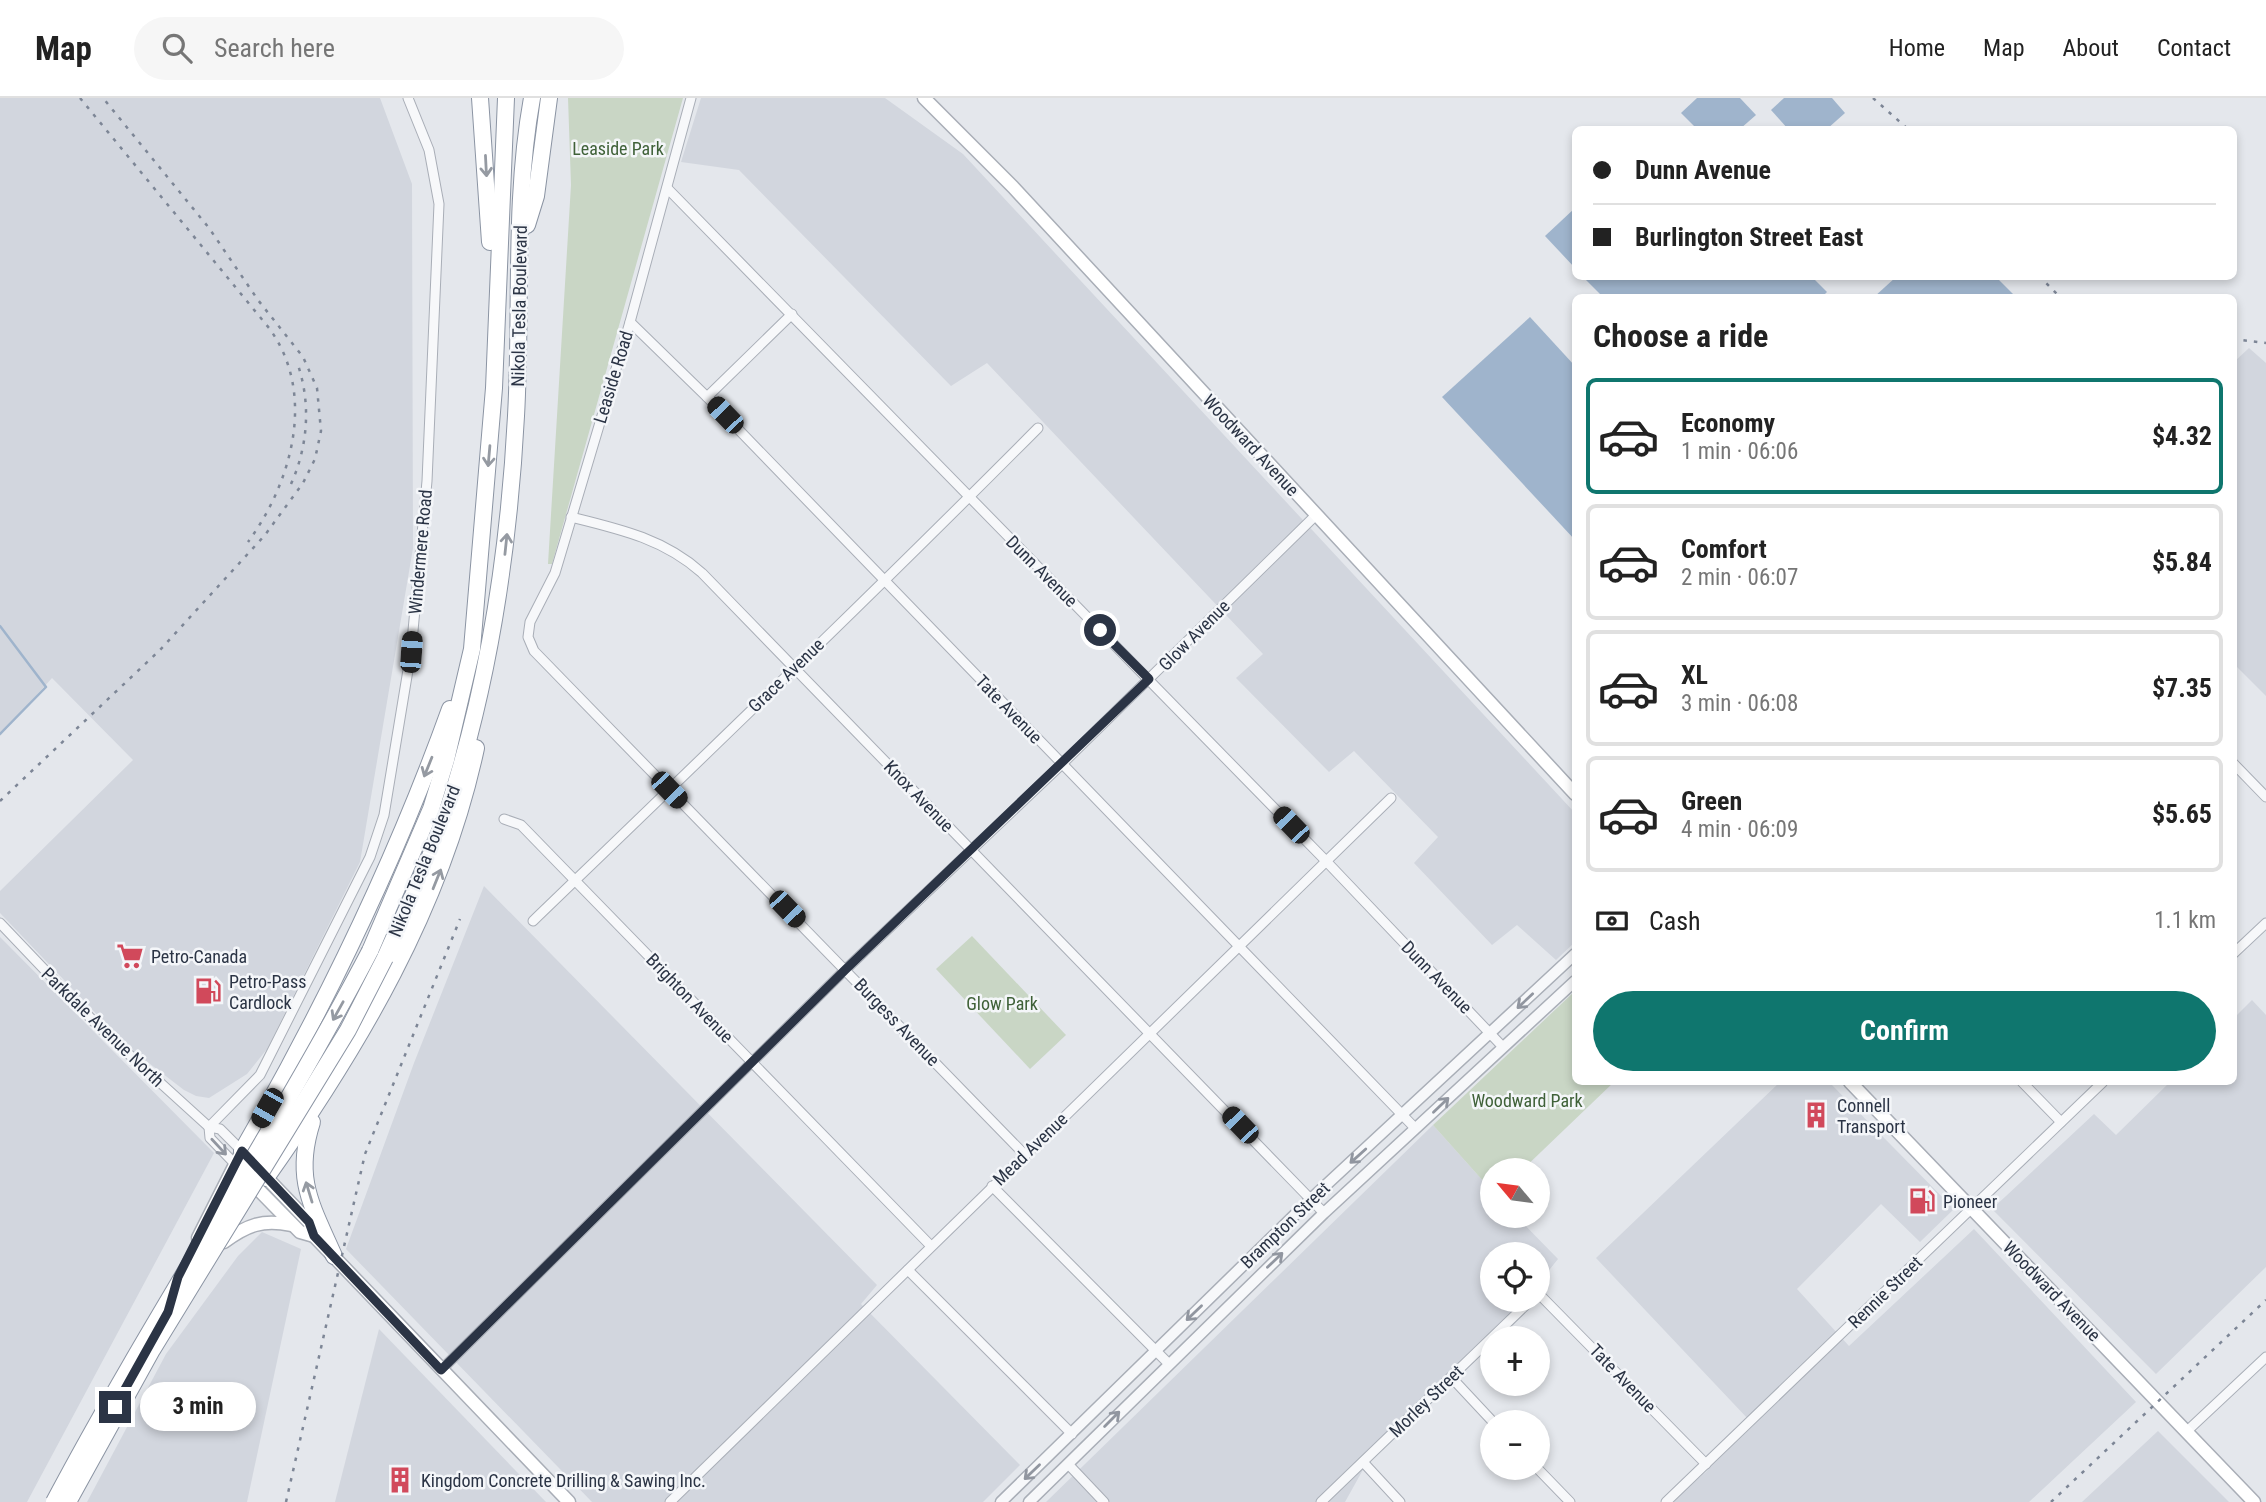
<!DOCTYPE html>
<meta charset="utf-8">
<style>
body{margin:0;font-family:"Roboto Condensed",sans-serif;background:#f6f6f6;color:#222;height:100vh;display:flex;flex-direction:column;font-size:26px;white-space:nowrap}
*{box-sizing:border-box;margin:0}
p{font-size:23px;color:#767676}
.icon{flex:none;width:38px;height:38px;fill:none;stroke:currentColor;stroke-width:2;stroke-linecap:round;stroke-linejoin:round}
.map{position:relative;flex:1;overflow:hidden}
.panel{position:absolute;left:1572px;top:196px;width:665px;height:791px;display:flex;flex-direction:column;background:#fff;border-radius:10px;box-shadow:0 4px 10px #0003}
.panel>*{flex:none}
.guide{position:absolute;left:1572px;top:28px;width:665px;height:154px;border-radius:10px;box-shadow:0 4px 10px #0003;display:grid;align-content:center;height:154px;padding:0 21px;background:#fff}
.needle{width:46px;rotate:299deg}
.buttons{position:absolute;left:1480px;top:1060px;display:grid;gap:14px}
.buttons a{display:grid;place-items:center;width:70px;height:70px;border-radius:50%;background:#fff;box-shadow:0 4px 10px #0003;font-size:35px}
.end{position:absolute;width:32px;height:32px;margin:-16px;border:9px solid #2b3445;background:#fff;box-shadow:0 0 0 4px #fff}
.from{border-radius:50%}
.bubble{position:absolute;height:49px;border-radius:24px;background:#fff;box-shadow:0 4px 10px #0003;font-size:23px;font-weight:700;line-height:49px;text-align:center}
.car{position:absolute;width:21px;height:42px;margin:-21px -10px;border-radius:9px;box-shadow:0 0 5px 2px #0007;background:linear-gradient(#222 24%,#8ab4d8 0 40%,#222 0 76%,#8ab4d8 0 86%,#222 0)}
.guide b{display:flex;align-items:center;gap:24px;height:66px;font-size:26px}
.guide b+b{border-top:2px solid #e0e0e0}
.guide i{width:18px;height:18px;background:#222}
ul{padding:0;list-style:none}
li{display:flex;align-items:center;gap:21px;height:116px;margin:0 14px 10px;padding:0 7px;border:4px solid #e0e0e0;border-radius:10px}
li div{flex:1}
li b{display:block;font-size:26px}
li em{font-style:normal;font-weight:700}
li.current{border-color:#0f766e}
li>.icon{width:63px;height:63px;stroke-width:1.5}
h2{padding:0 21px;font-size:32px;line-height:84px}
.pay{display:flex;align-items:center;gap:18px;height:77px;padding:0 21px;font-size:26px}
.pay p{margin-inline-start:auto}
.cta{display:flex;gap:14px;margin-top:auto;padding:14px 21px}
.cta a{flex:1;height:80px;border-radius:42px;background:#0f766e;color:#fff;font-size:28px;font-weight:700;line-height:80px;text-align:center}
header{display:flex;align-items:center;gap:42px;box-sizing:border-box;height:98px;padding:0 35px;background:#fff;border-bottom:2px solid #e0e0e0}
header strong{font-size:33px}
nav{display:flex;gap:38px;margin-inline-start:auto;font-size:24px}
.search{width:490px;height:63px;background:#f6f6f6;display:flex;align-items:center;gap:18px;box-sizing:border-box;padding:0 24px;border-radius:38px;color:#767676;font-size:26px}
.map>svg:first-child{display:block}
</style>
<header>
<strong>Map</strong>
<div class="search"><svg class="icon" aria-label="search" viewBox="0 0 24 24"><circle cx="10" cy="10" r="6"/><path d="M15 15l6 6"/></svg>Search here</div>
<nav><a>Home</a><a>Map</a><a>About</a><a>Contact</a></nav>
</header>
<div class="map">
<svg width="2266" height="1404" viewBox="0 0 2266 1404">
<rect width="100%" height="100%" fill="#e4e7ec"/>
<g fill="#d2d6de">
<polygon points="0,0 380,0 412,86 413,450 360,764 267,951 247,976 209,1000 196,998 184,992 128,949 0,815 0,793 133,662 52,580 0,638"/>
<polygon points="701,0 885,0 963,56 1575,715 1575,844 1556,862 1517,827 1492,847 1414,765 1438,739 1354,653 1329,674 1236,580 1263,556 987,265 951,288 739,72 681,64"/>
<polygon points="2249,250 2266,265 2266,598 2233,565 2233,265"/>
<polygon points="484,788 877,1187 861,1206 1020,1367 983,1404 592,1404 346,1151 414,965"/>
<polygon points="0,839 214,1055 27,1404 0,1404"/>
<polygon points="2252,902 2266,917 2266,1169 2156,1276 1992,1111 2094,1016 2116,1037 2170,984 2233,984 2233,921"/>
<polygon points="1780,984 1829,984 1954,1111 1920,1144 1881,1106 1797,1191 1849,1248 1974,1131 2136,1304 2029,1404 1670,1404 1706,1374 1749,1322 1596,1160"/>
<polygon points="1433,1027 1493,1094 1493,1118 1516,1118 1558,1161 1538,1186 1538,1157 1493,1157 1493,1202 1523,1202 1374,1352 1345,1404 1046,1404"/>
<polygon points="262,1134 301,1151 247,1404 87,1404 166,1256 238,1158"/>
<polygon points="379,1231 546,1404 335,1404"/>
<polygon points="2158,1333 2229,1404 2082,1404"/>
</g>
<g fill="#c9d6c5">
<polygon points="568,0 683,0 552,466 548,466 571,87"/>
<polygon points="972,838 1066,937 1030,971 936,871"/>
<polygon points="1575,893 1575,984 1614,984 1521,1073 1493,1073 1493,1094 1433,1027"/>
</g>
<g fill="#9fb4cc">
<polygon points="1697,0 1740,0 1756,17 1740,31 1697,31 1681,15"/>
<polygon points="1784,0 1832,0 1845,15 1827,31 1788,31 1771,12"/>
<polygon points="1575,110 1575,170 1545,138"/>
<polygon points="1583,179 1812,179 1827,194 1821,200 1603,199"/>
<polygon points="1896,179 1996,179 2016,199 1874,199"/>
<polygon points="1530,219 1575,268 1575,442 1442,299"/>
</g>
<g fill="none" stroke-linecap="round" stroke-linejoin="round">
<polyline stroke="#9fb4cc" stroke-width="2.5" points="0,528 46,589 0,636"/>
<g stroke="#a9aeb7" stroke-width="11">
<g id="minor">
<polyline points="691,0 630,224 555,475 530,524 528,539 534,553 1024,1056"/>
<polyline points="667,90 1326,763 1502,948"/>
<polyline points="630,224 707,299 1415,1030"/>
<polyline points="707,299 792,216"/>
<path d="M571,419C620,431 664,441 702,475L1324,1115"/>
<polyline points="2233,665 2266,699"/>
<polyline points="504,721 521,727 930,1147"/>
<path d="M533,823C702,660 872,497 1038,330"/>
<polyline points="0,825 100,930 209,1029 220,1031 242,1053"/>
<polyline points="2233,856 2266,825"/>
<polyline points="2022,984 2061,1024"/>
<polyline points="209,1029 260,977 370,759 384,717 411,554 427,383 439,106 429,52 408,0"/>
<polyline points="209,1029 210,1040 235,1066"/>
<polyline points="992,1088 1168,1265"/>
<polyline points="908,1172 1072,1336"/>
<polyline points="1538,1195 1706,1366"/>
<polyline points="441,1272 846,871 1062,666 1316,417"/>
<polyline points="1451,1279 1494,1325"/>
<polyline points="2186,1334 2266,1259"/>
<polyline points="1363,1364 1400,1404"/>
<polyline points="1068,1366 1104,1404"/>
<polyline points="1537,1370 1570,1404"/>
<polyline points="670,1404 1391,700"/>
<polyline points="1321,1404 1531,1202"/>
<polyline points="1666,1404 2103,984"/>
</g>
</g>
<g stroke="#a9aeb7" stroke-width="13">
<g id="tertiary">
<polyline points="1001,1404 1312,1100 1575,856"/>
<polyline points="1029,1404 1324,1115 1575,883"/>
</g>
</g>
<g stroke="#a9aeb7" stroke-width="15">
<g id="secondary">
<polyline points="924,0 1013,89 1575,696"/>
<polyline points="1850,984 2254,1404"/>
<polyline points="262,1075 309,1124 314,1138 569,1404"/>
<polyline points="247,1080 300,1134 314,1138"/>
<polyline points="198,1140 242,1053"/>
<path d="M224,1144C247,1127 263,1121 291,1127"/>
</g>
</g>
<g stroke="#8b94a3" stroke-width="18">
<g id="motorway">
<polyline points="480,0 490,144"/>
<polyline points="527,127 536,98 549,0"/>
<polyline points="370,853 431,711 446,662 472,551 494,290 506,0"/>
<path d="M385,860C406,812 430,764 447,714C489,586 509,452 516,318C522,212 513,104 532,0"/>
<path d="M312,1024C294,1080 311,1106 334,1158"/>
<path d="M242,1053C323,912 395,764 450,611"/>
<path d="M266,1080C359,948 442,809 476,650"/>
</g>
</g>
<use href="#minor" stroke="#f7f8fa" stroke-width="9"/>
<use href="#tertiary" stroke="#f7f8fa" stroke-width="10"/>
<use href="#secondary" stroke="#fff" stroke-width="12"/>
<use href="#motorway" stroke="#fff" stroke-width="16"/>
<g stroke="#7d8696" stroke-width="2.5" stroke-dasharray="3.5 7" stroke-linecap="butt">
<path d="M80,0L269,230C317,295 292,384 248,444"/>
<polyline points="1873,0 1909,32"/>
<polyline points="2039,178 2061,200"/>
<polyline points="2233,241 2266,245"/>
<path d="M291,386C308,348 311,306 298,267"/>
<polyline points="0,703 160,552 265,437 303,385 315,361 321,333 317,290 303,259 258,202 209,130 103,0"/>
<polyline points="286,1404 365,1056 460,821"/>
<polyline points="2051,1404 2266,1202"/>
</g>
<g stroke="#8b94a3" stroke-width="18" stroke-linecap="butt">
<g id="motorway-bridge">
<path d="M54,1404C153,1217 272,1040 370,853"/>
<polyline points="68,1404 152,1252 348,932 385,860"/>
</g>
</g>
<use href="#motorway-bridge" stroke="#fff" stroke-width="16"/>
</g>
<defs><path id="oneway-shaft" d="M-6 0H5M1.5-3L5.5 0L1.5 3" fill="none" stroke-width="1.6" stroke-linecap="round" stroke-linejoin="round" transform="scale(1.75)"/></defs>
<g stroke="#959aa2">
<use href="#oneway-shaft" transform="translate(486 68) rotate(87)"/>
<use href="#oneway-shaft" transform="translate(489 358) rotate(95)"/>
<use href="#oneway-shaft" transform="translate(506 446) rotate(-84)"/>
<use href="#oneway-shaft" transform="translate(428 669) rotate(112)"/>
<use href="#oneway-shaft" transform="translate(437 781) rotate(-68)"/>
<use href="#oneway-shaft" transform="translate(338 913) rotate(119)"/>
<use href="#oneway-shaft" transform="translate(309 1094) rotate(-107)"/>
</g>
<g stroke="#9196a0">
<use href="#oneway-shaft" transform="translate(1525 903) rotate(137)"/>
<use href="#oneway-shaft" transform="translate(1441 1007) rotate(-44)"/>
<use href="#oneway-shaft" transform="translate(219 1049) rotate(47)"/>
<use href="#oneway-shaft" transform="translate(1358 1058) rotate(138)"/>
<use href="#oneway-shaft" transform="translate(1275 1162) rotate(-44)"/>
<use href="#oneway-shaft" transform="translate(1194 1215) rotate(136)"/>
<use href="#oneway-shaft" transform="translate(1112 1321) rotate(-45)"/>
<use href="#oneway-shaft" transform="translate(1032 1374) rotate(136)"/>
</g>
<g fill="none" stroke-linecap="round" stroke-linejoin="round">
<polyline stroke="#2b3445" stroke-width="9" points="115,1309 168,1214 178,1179 242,1053 309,1124 314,1138 441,1272 846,871 1149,581 1100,532"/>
</g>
<defs>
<g id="supermarket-bare" transform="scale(2.1)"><path d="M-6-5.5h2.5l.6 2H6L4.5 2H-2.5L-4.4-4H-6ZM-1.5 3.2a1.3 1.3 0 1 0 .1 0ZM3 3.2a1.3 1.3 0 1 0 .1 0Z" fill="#d1495b" stroke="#f4f6f9" stroke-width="2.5" paint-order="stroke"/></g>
<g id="fuel-bare" transform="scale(2.1)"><path d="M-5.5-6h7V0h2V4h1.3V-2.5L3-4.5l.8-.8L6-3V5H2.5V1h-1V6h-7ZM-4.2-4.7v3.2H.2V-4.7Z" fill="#d1495b" stroke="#f4f6f9" stroke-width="2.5" paint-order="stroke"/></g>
<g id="building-bare" transform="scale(2.1)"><path d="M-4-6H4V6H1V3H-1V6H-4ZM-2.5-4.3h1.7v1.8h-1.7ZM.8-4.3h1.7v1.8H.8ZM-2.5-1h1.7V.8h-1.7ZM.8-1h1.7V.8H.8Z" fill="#d1495b" stroke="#f4f6f9" stroke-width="2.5" paint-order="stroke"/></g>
</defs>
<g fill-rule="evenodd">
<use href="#supermarket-bare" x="130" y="858"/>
<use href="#fuel-bare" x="208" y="893"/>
<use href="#building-bare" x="1816" y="1017"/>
<use href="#fuel-bare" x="1922" y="1103"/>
<use href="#building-bare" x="400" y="1382"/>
</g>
<g text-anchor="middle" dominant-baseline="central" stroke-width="5" stroke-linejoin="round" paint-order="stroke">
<g font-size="18" fill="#3f6138" stroke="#f4f6f9">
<text x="618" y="50">Leaside Park</text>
<text x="1002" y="905">Glow Park</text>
<text x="1527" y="1002">Woodward Park</text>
</g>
<g font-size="18" fill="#2b3445" stroke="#f4f6f9">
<text transform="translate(519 208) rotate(-89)">Nikola Tesla Boulevard</text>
<text transform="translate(613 279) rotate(-73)">Leaside Road</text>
<text transform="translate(1251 347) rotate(47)">Woodward Avenue</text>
<text transform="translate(420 454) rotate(-85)">Windermere Road</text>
<text transform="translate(1042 473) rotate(45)">Dunn Avenue</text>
<text transform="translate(1194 537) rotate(-45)">Glow Avenue</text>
<text transform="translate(786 577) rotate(-44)">Grace Avenue</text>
<text transform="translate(1009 611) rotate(46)">Tate Avenue</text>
<text transform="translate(919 698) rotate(46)">Knox Avenue</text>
<text transform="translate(424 763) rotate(-68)">Nikola Tesla Boulevard</text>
<text transform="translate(1437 879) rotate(46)">Dunn Avenue</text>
<text transform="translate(690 900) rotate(46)">Brighton Avenue</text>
<text transform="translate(897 924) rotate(46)">Burgess Avenue</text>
<text transform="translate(103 929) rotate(44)">Parkdale Avenue North</text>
<text transform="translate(1030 1051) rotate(-44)">Mead Avenue</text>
<text transform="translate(1285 1127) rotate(-44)">Brampton Street</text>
<text transform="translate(2052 1193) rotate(46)">Woodward Avenue</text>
<text transform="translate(1885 1194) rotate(-44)">Rennie Street</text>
<text transform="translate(1623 1280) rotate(46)">Tate Avenue</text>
<text transform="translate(1426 1303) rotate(-44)">Morley Street</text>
</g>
<g font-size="18" fill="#2b3445" stroke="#f4f6f9" text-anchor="start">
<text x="151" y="858">Petro-Canada</text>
<text x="229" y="883">Petro-Pass<tspan x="229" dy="21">Cardlock</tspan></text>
<text x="1837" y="1007">Connell<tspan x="1837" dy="21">Transport</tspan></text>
<text x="1943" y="1103">Pioneer</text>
<text x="421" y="1382">Kingdom Concrete Drilling &amp; Sawing Inc.</text>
</g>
</g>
</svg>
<div class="buttons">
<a><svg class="needle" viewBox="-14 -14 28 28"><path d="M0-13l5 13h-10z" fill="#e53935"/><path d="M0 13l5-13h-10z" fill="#767676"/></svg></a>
<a><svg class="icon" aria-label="locate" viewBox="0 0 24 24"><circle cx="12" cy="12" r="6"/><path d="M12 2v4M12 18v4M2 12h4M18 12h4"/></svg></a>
<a>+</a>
<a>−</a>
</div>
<i class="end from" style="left:1100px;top:532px"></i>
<i class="end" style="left:115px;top:1309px"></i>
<div class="bubble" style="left:140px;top:1284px;width:116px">3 min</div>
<i class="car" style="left:725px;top:317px;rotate:316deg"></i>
<i class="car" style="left:411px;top:554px;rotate:4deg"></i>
<i class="car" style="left:669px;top:692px;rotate:136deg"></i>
<i class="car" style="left:1291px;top:727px;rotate:316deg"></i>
<i class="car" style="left:787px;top:811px;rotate:136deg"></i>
<i class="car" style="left:267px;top:1010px;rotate:210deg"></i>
<i class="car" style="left:1240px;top:1027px;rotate:316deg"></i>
<div class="guide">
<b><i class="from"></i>Dunn Avenue</b>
<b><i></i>Burlington Street East</b>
</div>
<section class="panel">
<h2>Choose a ride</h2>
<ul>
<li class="current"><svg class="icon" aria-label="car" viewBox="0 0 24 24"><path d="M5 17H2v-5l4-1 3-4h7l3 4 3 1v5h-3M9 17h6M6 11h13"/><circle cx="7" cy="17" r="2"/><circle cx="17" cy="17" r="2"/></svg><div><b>Economy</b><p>1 min · 06:06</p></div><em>$4.32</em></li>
<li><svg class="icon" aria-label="car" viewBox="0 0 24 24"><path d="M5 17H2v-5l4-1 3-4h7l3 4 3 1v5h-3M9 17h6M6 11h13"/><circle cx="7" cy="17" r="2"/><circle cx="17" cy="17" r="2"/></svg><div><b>Comfort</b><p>2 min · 06:07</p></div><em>$5.84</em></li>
<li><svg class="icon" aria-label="car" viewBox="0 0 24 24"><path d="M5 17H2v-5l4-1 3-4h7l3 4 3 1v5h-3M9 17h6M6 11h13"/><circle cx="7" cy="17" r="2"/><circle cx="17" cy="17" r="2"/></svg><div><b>XL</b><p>3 min · 06:08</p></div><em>$7.35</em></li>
<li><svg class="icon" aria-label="car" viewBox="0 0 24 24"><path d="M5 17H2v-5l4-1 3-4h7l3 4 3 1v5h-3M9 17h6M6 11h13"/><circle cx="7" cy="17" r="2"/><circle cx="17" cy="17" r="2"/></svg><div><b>Green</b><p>4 min · 06:09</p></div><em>$5.65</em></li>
</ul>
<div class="pay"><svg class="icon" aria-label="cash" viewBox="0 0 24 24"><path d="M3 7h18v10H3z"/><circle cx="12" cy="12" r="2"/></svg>Cash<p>1.1 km</p></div>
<div class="cta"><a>Confirm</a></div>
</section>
</div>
